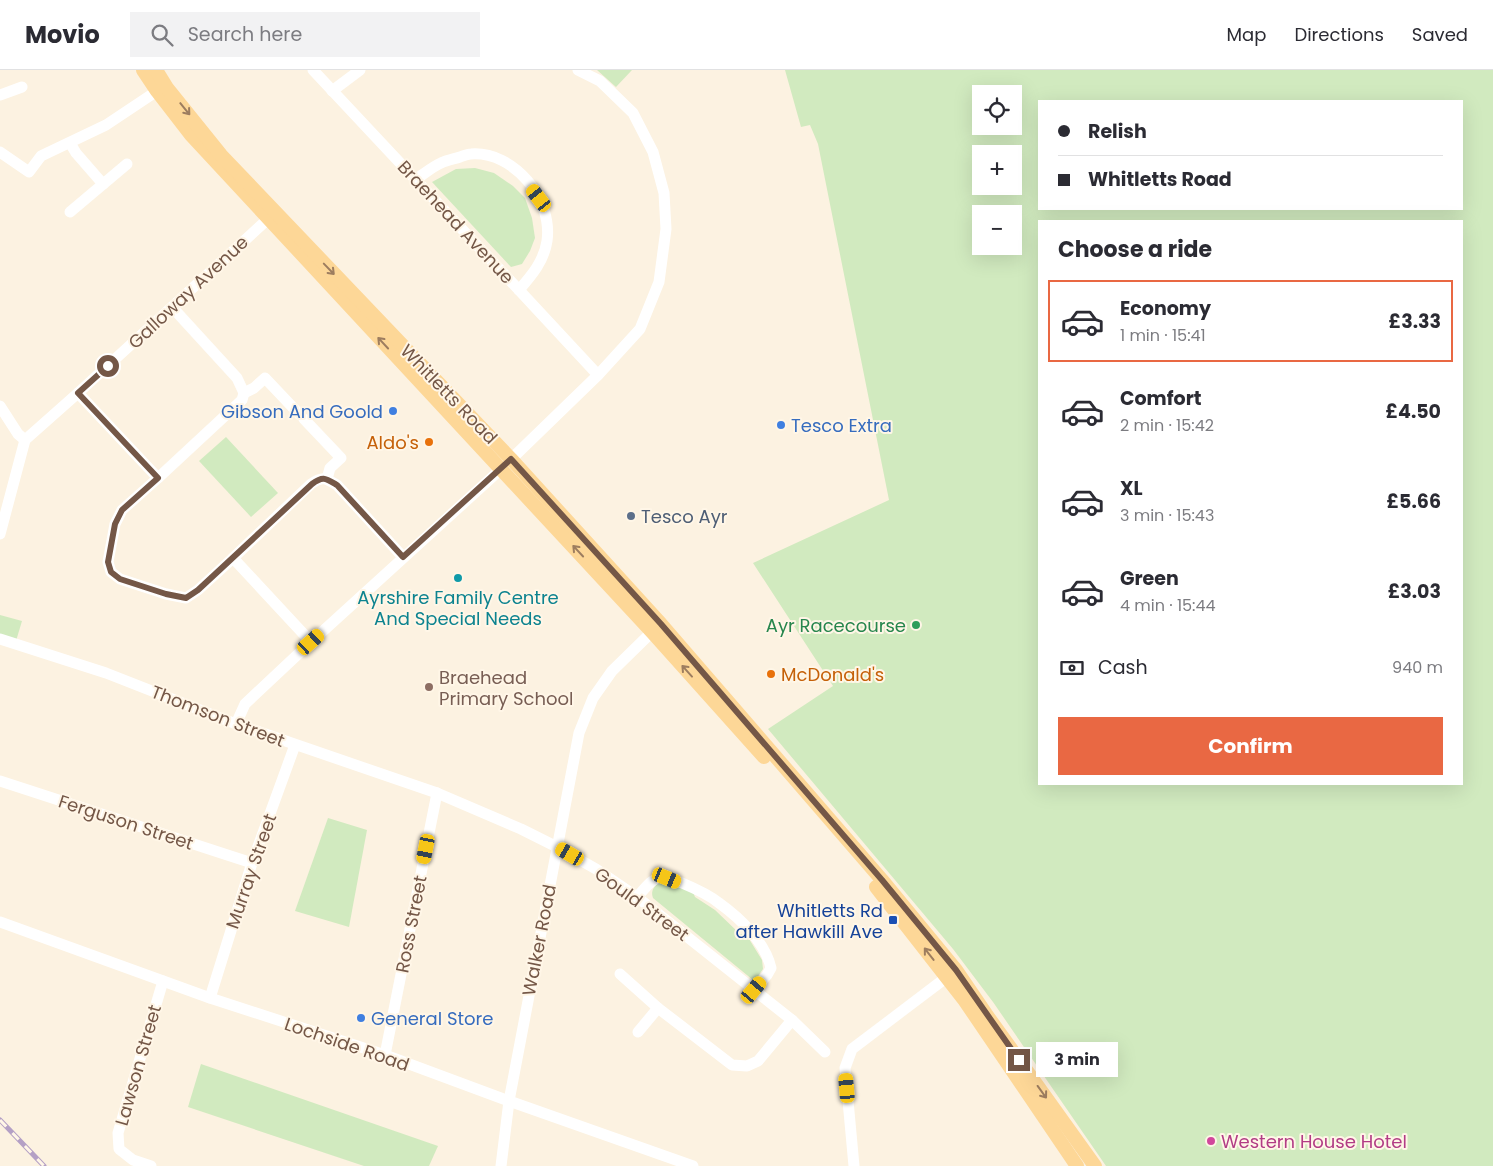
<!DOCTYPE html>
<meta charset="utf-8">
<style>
body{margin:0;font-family:Poppins,sans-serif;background:#f2f2f3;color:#2b2b33;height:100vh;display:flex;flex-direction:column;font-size:19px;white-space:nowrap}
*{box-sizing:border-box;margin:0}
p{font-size:16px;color:#7c7c81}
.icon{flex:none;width:28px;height:28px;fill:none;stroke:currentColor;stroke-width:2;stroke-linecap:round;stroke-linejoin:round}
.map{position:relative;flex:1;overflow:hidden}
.sheet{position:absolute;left:1038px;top:150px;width:425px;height:565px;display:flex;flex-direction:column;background:#fff;border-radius:0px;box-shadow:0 5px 20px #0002}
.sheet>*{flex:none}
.hud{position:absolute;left:1038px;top:30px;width:425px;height:110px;border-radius:0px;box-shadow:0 5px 20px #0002;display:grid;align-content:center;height:110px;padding:0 20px;background:#fff}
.buttons{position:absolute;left:972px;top:15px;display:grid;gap:10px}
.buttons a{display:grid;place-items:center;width:50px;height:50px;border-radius:0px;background:#fff;box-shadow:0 5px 20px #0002;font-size:25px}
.end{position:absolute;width:22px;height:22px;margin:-11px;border:6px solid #745747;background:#fff;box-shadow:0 0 0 2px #fff}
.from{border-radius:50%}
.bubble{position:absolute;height:35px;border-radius:0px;background:#fff;box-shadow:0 5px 20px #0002;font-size:16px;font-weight:700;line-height:35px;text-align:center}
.car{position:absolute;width:15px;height:30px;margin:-15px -8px;border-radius:6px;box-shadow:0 0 4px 1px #0007;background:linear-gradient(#f5c518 24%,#345 0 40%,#f5c518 0 76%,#345 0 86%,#f5c518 0)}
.hud b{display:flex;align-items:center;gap:18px;height:48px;font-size:19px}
.hud b+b{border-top:1px solid #e1e1e2}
.hud i{width:12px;height:12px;background:#2b2b33}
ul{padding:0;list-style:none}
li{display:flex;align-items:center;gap:15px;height:82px;margin:0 10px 8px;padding:0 10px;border:2px solid transparent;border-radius:0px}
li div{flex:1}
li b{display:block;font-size:19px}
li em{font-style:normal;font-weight:700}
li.selected{border-color:#e96843}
li>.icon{width:45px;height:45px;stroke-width:1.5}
h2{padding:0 20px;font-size:22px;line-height:60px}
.pay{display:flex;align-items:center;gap:12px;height:55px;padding:0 20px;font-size:19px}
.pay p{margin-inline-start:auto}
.cta{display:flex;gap:10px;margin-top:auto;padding:10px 20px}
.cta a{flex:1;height:58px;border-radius:0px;background:#e96843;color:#fff;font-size:20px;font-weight:700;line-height:58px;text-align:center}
header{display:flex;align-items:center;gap:30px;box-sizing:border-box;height:70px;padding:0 25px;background:#fff;border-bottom:1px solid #e1e1e2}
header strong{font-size:24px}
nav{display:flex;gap:28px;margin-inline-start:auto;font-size:18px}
.search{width:350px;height:45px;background:#f2f2f3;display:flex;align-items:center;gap:12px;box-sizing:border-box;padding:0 18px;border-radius:0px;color:#7c7c81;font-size:19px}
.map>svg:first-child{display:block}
</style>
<header>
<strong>Movio</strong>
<div class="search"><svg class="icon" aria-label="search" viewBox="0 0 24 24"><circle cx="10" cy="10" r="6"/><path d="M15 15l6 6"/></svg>Search here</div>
<nav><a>Map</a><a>Directions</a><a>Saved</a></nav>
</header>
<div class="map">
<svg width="1493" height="1096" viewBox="0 0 1493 1096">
<rect width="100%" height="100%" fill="#fcf2e1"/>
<g fill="#d1eabf" fill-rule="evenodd">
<polygon points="597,0 632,0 616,17"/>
<path d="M785,0H1493V1096H1106L993,932L953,879L768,659L833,616L753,493L889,430L818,74L810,55L801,57ZM981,24H1014V56H981ZM1039,31H1461V139H1039ZM981,84H1014V116H981ZM981,144H1014V176H981ZM1039,151H1461V714H1039Z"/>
<polygon points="475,98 494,103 513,116 525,128 532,148 535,168 530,181 522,194 511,197 432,112 456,99"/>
<polygon points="226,367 278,423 251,447 199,391"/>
<polygon points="0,545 22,551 16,571 0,566"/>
<polygon points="328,748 367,760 349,857 295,841"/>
<path d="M663,811L693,822L695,827L715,840L740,864H746L762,890L763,899L756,909L753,910L653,828C650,820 655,814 663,811Z"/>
<polygon points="201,994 438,1076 429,1096 364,1096 188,1037"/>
</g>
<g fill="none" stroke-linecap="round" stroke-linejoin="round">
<g stroke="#fff" stroke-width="11">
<polyline points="313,0 519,220 598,305"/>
<polyline points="332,21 360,0"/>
<polyline points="0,25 22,17"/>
<polyline points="70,73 76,83 103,114"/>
<polyline points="0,82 29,102 41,86 106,55 157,21"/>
<path d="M416,109C424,104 432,97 441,93C447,90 454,89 460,87C463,86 467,84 471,84C514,81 553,129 547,171C544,191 532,205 519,220"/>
<polyline points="70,142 127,94"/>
<polyline points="78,323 158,408 122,440 115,454 108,492 111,502 120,509 166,524 186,528 198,520 233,488 311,572"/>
<polyline points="244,323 254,318 265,308 300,345"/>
<polyline points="0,336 18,364 25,370"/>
<polyline points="304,349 341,388 330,398 327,409"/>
<polyline points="158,408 242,330 244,323 237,308 172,237"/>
<polyline points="0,464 25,370 78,323 268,149"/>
<path d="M233,488L311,414C323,406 325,408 337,415L403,487"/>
<polyline points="0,569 106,603 236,654 437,723 521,759 557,777 596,799 637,827 792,950 825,982"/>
<polyline points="236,654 245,634 311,572 501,399 598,305 640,259 659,212 666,159 664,123 653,82 633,43 600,11 578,0"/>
<polyline points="0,711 252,793"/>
<path d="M637,827C643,821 651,809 660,807C667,806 675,811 682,813C694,818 708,824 719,833C740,848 765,872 771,898L767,905L754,920"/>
<polyline points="0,852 210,928 385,985 509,1031 693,1096"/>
<polyline points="620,904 658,938 732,995 747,996 758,991 792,950"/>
<polyline points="210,928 252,793 295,675"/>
<polyline points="638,962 658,938"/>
<polyline points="385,985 437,723"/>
<polyline points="151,1096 133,1090 119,1079 118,1063 163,911"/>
<polyline points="501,1096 509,1031 579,663 593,628 612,601 657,557"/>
<polyline points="854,1096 845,998 852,979 947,907"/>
</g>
<g stroke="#fdd797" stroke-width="14">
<polyline points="143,0 157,21 191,65 652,562 764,687"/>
<polyline points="156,0 167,18 221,85 511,389 661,554 882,810 956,900 986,944 1095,1096"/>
<polyline points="876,817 965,931 1077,1096"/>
</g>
<g stroke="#b4a0c5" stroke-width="5">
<polyline id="rail" points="0,1050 44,1096"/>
</g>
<use href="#rail" stroke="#fff6e7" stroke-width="3" stroke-dasharray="9" stroke-linecap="butt"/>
</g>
<defs><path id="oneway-shaft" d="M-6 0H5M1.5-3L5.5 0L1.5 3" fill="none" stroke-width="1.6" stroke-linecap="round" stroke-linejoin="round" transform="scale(1.25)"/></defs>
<g stroke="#9d7d5f">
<use href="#oneway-shaft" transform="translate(185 39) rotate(51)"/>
<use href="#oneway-shaft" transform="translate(329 199) rotate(46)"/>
<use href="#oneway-shaft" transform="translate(383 273) rotate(-133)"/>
<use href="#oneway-shaft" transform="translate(578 481) rotate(-133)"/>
<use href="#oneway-shaft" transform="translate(687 601) rotate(-132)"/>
<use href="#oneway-shaft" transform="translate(929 884) rotate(-128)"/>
<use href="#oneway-shaft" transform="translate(1042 1022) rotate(54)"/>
</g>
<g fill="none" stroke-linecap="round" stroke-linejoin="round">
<path stroke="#745747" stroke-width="6" d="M108,296L78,323L158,408L122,440L115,454L108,492L111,502L120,509L166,524L186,528L198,520L312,414C323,406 325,408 337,415L403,487L511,389L661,554L882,810L956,900L1019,990"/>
</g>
<g fill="#3f7fe0" stroke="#fff6e7" stroke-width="2">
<circle cx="393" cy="341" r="5"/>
<circle cx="781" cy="355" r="5"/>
<circle cx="361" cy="948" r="5"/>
</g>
<g fill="#e8710a" stroke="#fff6e7" stroke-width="2">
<circle cx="429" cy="372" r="5"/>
<circle cx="771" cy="604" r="5"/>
</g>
<circle fill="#5c6f8a" stroke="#fff6e7" stroke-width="2" cx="631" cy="446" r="5"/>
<circle fill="#0f9aa8" stroke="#fff6e7" stroke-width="2" cx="458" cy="508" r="5"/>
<circle fill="#2e9e5b" stroke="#fff6e7" stroke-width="2" cx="916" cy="555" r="5"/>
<circle fill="#8d6e63" stroke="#fff6e7" stroke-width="2" cx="429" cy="617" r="5"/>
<rect fill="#1a4fb4" stroke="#fff6e7" stroke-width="2" x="888" y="845" width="10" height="10" rx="2.5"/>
<circle fill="#d1479c" stroke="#fff6e7" stroke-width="2" cx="1211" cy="1071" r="5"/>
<g text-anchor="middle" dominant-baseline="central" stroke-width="4" stroke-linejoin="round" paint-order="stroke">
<g font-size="18" fill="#745747" stroke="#fff6e7">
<text transform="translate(456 152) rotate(47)">Braehead Avenue</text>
<text transform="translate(188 222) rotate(-43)">Galloway Avenue</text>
<text transform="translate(449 324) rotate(46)">Whitletts Road</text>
<text transform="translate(218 646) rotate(21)">Thomson Street</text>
<text transform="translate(126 752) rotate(18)">Ferguson Street</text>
<text transform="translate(251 801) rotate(-71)">Murray Street</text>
<text transform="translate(642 834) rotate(36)">Gould Street</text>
<text transform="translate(411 854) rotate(-79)">Ross Street</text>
<text transform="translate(539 870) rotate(-79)">Walker Road</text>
<text transform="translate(347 974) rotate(19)">Lochside Road</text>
<text transform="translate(138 995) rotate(-74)">Lawson Street</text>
</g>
<g font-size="18" fill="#366cbe" stroke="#fff6e7" text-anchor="start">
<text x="383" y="341" text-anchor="end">Gibson And Goold</text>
<text x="791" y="355">Tesco Extra</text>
<text x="371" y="948">General Store</text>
</g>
<g font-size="18" fill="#c56008" stroke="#fff6e7" text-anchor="end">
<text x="419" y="372">Aldo's</text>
<text x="781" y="604" text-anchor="start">McDonald's</text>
</g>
<g font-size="18" fill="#4e5e75" stroke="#fff6e7" text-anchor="start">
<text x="641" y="446">Tesco Ayr</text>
</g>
<g font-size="18" fill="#0d838f" stroke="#fff6e7">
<text x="458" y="527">Ayrshire Family Centre<tspan x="458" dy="21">And Special Needs</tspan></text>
</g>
<g font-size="18" fill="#27864d" stroke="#fff6e7" text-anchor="end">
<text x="906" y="555">Ayr Racecourse</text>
</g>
<g font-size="18" fill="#785e54" stroke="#fff6e7" text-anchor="start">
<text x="439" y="607">Braehead<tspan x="439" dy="21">Primary School</tspan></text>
</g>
<g font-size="18" fill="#164399" stroke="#fff6e7" text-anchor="end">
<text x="883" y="840">Whitletts Rd<tspan x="883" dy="21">after Hawkill Ave</tspan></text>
</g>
<g font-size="18" fill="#b23c85" stroke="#fff6e7" text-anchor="start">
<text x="1221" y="1071">Western House Hotel</text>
</g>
</g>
</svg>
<div class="buttons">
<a><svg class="icon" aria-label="locate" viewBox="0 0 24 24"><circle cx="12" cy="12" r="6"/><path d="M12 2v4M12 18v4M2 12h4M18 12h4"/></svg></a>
<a>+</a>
<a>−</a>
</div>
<i class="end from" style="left:108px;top:296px"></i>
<i class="end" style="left:1019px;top:990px"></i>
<div class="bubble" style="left:1036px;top:972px;width:82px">3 min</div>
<i class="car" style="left:539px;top:128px;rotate:323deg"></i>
<i class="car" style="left:311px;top:572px;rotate:48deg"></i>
<i class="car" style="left:426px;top:779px;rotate:191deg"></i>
<i class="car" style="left:570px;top:784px;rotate:300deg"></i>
<i class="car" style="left:667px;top:808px;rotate:112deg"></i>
<i class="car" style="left:754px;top:920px;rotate:40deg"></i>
<i class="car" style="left:847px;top:1018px;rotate:355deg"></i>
<div class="hud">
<b><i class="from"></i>Relish</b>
<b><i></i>Whitletts Road</b>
</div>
<section class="sheet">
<h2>Choose a ride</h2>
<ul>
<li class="selected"><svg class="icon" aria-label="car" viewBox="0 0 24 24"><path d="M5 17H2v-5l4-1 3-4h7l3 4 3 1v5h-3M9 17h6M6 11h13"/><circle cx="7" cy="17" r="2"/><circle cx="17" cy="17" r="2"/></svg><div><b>Economy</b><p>1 min · 15:41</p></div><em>£3.33</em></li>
<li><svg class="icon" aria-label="car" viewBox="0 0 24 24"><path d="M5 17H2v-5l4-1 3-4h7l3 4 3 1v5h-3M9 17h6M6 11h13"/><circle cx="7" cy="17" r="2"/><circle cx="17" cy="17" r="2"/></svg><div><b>Comfort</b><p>2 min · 15:42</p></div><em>£4.50</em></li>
<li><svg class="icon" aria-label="car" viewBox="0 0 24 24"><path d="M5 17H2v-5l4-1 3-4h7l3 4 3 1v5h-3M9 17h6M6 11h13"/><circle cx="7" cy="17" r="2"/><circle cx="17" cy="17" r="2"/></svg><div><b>XL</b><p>3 min · 15:43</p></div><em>£5.66</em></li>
<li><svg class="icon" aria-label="car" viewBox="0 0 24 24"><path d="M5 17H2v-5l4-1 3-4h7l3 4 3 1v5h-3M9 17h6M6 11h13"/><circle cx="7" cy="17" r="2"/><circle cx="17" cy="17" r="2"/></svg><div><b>Green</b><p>4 min · 15:44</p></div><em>£3.03</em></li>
</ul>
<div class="pay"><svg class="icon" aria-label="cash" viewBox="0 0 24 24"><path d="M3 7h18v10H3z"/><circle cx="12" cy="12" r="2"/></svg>Cash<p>940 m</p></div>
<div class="cta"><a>Confirm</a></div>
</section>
</div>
